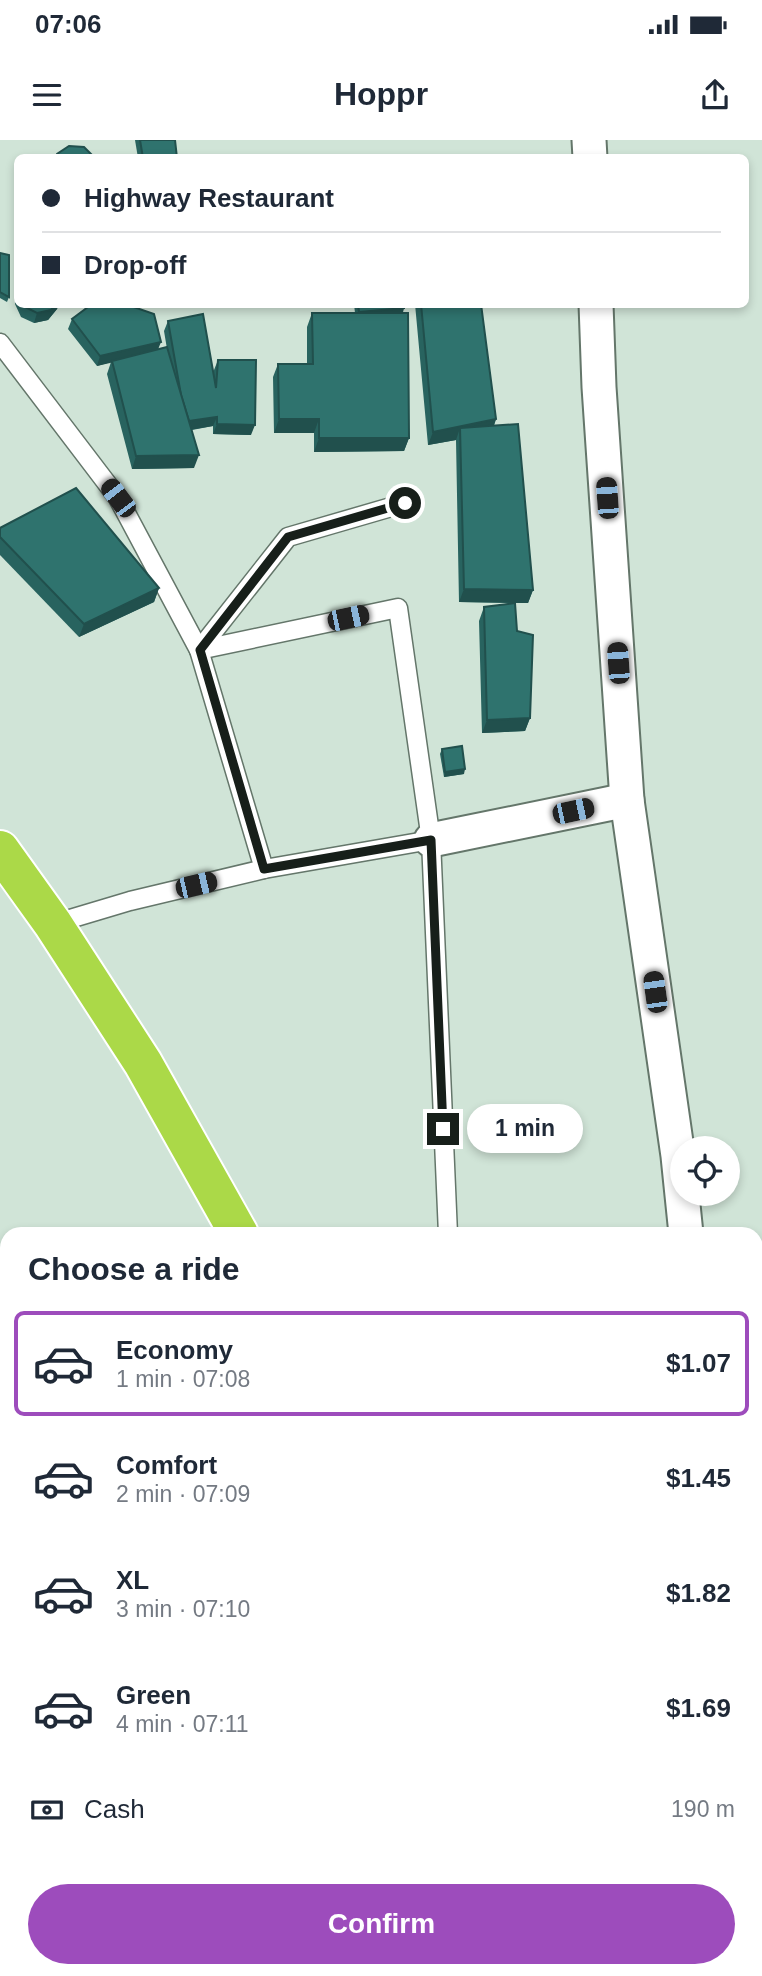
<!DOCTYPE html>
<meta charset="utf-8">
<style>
body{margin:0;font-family:Arial,sans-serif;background:#f6f6f7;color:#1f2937;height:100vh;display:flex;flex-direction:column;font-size:26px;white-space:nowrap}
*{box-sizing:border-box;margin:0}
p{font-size:23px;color:#747a83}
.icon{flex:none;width:38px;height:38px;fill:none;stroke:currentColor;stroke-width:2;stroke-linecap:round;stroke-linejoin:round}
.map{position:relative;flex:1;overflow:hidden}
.side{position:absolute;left:0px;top:1087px;width:763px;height:751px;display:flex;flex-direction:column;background:#fff;border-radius:21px 21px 0 0;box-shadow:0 4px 10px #0003}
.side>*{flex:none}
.hud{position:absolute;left:14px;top:14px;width:735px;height:154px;border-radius:10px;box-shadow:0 4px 10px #0003;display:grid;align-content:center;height:154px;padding:0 28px;background:#fff}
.buttons{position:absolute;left:670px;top:996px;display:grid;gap:14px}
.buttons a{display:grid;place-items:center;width:70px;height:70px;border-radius:50%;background:#fff;box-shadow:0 4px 10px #0003;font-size:35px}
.end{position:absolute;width:32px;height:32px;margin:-16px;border:9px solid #171f1a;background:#fff;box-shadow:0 0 0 4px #fff}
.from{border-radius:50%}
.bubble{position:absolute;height:49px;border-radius:24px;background:#fff;box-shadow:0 4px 10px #0003;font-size:23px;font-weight:700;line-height:49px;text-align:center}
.car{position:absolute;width:21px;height:42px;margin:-21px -10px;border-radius:9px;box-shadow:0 0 5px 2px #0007;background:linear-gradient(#222 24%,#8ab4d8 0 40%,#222 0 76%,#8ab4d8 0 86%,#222 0)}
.hud b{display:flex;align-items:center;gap:24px;height:66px;font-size:26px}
.hud b+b{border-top:2px solid #e0e1e3}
.hud i{width:18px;height:18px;background:#1f2937}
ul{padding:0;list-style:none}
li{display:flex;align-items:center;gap:21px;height:105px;margin:0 14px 10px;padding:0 14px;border:4px solid transparent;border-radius:10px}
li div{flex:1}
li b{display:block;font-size:26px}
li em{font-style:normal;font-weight:700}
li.current{border-color:#9d4cbc}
li>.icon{width:63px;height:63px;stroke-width:1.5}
h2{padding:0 28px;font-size:32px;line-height:84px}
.pay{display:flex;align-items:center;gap:18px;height:77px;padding:0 28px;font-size:26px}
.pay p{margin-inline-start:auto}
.cta{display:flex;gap:14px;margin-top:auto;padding:14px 28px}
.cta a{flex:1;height:80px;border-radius:42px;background:#9d4cbc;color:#fff;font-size:28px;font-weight:700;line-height:80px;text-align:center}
.status{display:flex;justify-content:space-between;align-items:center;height:49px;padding:0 35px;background:#fff;direction:ltr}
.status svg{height:19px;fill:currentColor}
header{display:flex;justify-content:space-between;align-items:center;height:91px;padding:0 28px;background:#fff;font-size:32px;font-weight:700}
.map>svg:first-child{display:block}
</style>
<div class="status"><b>07:06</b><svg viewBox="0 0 49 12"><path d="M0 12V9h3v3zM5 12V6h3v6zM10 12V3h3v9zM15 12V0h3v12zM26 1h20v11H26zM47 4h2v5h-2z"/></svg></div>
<header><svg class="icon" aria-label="menu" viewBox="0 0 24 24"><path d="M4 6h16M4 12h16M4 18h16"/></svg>Hoppr<svg class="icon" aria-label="share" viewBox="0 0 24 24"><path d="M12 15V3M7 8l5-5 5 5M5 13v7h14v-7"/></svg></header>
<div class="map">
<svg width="762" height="1836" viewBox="0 0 762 1836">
<rect width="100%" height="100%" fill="#d0e4d7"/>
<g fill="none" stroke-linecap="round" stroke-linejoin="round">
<g stroke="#64766a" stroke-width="21">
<g id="lane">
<polyline points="0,203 118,358 199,510 264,729"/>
<polyline points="199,510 398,468 431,700 448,1094"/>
<polyline points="199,510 288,397 405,363"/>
<polyline points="53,784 130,761 264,729 431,700"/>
<polyline points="617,1830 618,1836"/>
</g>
</g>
<g stroke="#64766a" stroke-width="37">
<g id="street">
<polyline points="589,0 590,18"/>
<polyline points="596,164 599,247 627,660 678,1016 686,1094"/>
<polyline points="431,700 627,660"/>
<polyline points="756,1768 762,1827"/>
</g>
</g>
<g stroke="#fff" stroke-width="42">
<g id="highway">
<polyline points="0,710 53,784 143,923 239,1094"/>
<polyline points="518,1830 520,1836"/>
</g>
</g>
<use href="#lane" stroke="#fff" stroke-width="18"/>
<use href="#street" stroke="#fff" stroke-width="33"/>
<use href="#highway" stroke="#abd948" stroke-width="38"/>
</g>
<g fill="#28635f">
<polygon points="135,0 175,0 177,18 138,18"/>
<polygon points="0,113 9,157 7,162 0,158"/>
<polygon points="18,150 18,164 59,164 57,169 48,180 34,183 21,177 15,164 15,157"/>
<polygon points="354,164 404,164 403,173 409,298 404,311 314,312 314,293 274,293 273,237 278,224 307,224 307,187 312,173 355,173"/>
<polygon points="415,164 481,164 496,279 494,286 533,450 528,463 515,463 517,491 530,578 525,591 482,593 479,481 484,467 512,463 459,462 456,300 428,305"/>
<polygon points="72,179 158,209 167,209 164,191 168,181 214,234 214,230 218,220 251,295 213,294 213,286 192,290 194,328 132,329 107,234 111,222 97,226 68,189"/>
<polygon points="0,388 159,448 154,462 79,497 0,415"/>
<polygon points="442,609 464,634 444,637 440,614"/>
<polygon points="7,1814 7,1830 84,1830 85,1836 6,1836 3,1824"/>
<polygon points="127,1830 206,1830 205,1836 125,1836"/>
</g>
<g fill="#21504d">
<polygon points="56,164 59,164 57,169 48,180 34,183 37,173"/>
<polygon points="404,168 401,178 355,181 359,172"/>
<polygon points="161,202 157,212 97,226 100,216"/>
<polygon points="217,277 213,286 183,291 186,282"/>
<polygon points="279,279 319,279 314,293 274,293"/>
<polygon points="496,279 491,292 460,288 456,300 428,305 433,292"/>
<polygon points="217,284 255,285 251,295 213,294"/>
<polygon points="319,298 409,298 404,311 314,312"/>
<polygon points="199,315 194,328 132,329 136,316"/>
<polygon points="159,448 154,462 79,497 84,484"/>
<polygon points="464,449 533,450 528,463 459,462"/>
<polygon points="530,578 525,591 482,593 487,580"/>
<polygon points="465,629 464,634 444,637 445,632"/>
</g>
<g fill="#2f736e" stroke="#21504d" stroke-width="2">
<polygon points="140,0 175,0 177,18 143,18"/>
<polygon points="69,6 84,7 95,18 55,18 57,14"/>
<polygon points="0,113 9,115 9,157 0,152"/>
<polygon points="23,164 56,164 51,170 37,173 25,167"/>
<polygon points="92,164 125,164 154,174 161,202 100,216 72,179"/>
<polygon points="358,164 404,164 404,168 359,172"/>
<polygon points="421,164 481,164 496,279 433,292"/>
<polygon points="312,173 408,173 409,298 319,298 319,279 279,279 278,224 313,224"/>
<polygon points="203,174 216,248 218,220 256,220 255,285 217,284 217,277 189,281 181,255 168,181"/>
<polygon points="167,207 199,315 136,316 112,221"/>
<polygon points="518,284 533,450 464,449 460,288"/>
<polygon points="76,348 159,448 84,484 0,397 0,388"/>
<polygon points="515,463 517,491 533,495 530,578 487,580 484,467"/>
<polygon points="462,606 465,629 445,632 442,609"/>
<polygon points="10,1830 84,1830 85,1836 12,1836"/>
<polygon points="133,1830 206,1830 205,1836 135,1836"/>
<polygon points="277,1830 326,1830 325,1836 276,1836"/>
</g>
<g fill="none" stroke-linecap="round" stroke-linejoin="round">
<polyline stroke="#171f1a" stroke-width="9" points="405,363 288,397 200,510 264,729 431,700 443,989"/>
</g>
</svg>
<div class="buttons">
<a><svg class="icon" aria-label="locate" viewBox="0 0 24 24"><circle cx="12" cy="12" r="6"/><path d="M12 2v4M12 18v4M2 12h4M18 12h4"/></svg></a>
</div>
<i class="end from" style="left:405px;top:363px"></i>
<i class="end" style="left:443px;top:989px"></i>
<div class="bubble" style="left:467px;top:964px;width:116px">1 min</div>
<i class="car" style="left:118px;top:358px;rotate:323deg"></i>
<i class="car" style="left:607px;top:358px;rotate:356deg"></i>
<i class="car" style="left:348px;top:478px;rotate:78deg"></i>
<i class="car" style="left:618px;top:523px;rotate:356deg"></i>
<i class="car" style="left:573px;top:671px;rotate:78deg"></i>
<i class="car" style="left:196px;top:745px;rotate:77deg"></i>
<i class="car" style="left:655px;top:852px;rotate:352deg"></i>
<div class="hud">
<b><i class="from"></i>Highway Restaurant</b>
<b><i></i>Drop-off</b>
</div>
<section class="side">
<h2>Choose a ride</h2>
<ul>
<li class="current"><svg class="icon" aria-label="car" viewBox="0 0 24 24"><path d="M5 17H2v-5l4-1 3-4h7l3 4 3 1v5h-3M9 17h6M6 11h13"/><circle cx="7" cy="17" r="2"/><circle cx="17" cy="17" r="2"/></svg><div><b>Economy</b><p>1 min · 07:08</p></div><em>$1.07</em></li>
<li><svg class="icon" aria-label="car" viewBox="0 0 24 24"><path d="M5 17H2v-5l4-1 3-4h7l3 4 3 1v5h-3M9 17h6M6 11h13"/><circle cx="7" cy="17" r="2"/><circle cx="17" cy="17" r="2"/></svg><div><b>Comfort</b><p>2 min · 07:09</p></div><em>$1.45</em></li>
<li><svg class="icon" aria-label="car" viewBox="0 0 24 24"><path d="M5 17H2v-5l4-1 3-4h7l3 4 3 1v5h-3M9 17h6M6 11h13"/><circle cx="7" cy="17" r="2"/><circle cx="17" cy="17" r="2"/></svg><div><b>XL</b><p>3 min · 07:10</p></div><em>$1.82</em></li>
<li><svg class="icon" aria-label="car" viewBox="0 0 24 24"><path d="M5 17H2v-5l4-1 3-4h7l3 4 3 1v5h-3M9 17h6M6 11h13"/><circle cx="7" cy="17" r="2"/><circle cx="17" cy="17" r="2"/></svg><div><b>Green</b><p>4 min · 07:11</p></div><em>$1.69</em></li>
</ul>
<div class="pay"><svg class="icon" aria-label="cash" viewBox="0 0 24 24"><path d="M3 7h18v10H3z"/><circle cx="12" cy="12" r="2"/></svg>Cash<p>190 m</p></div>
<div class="cta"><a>Confirm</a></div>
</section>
</div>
